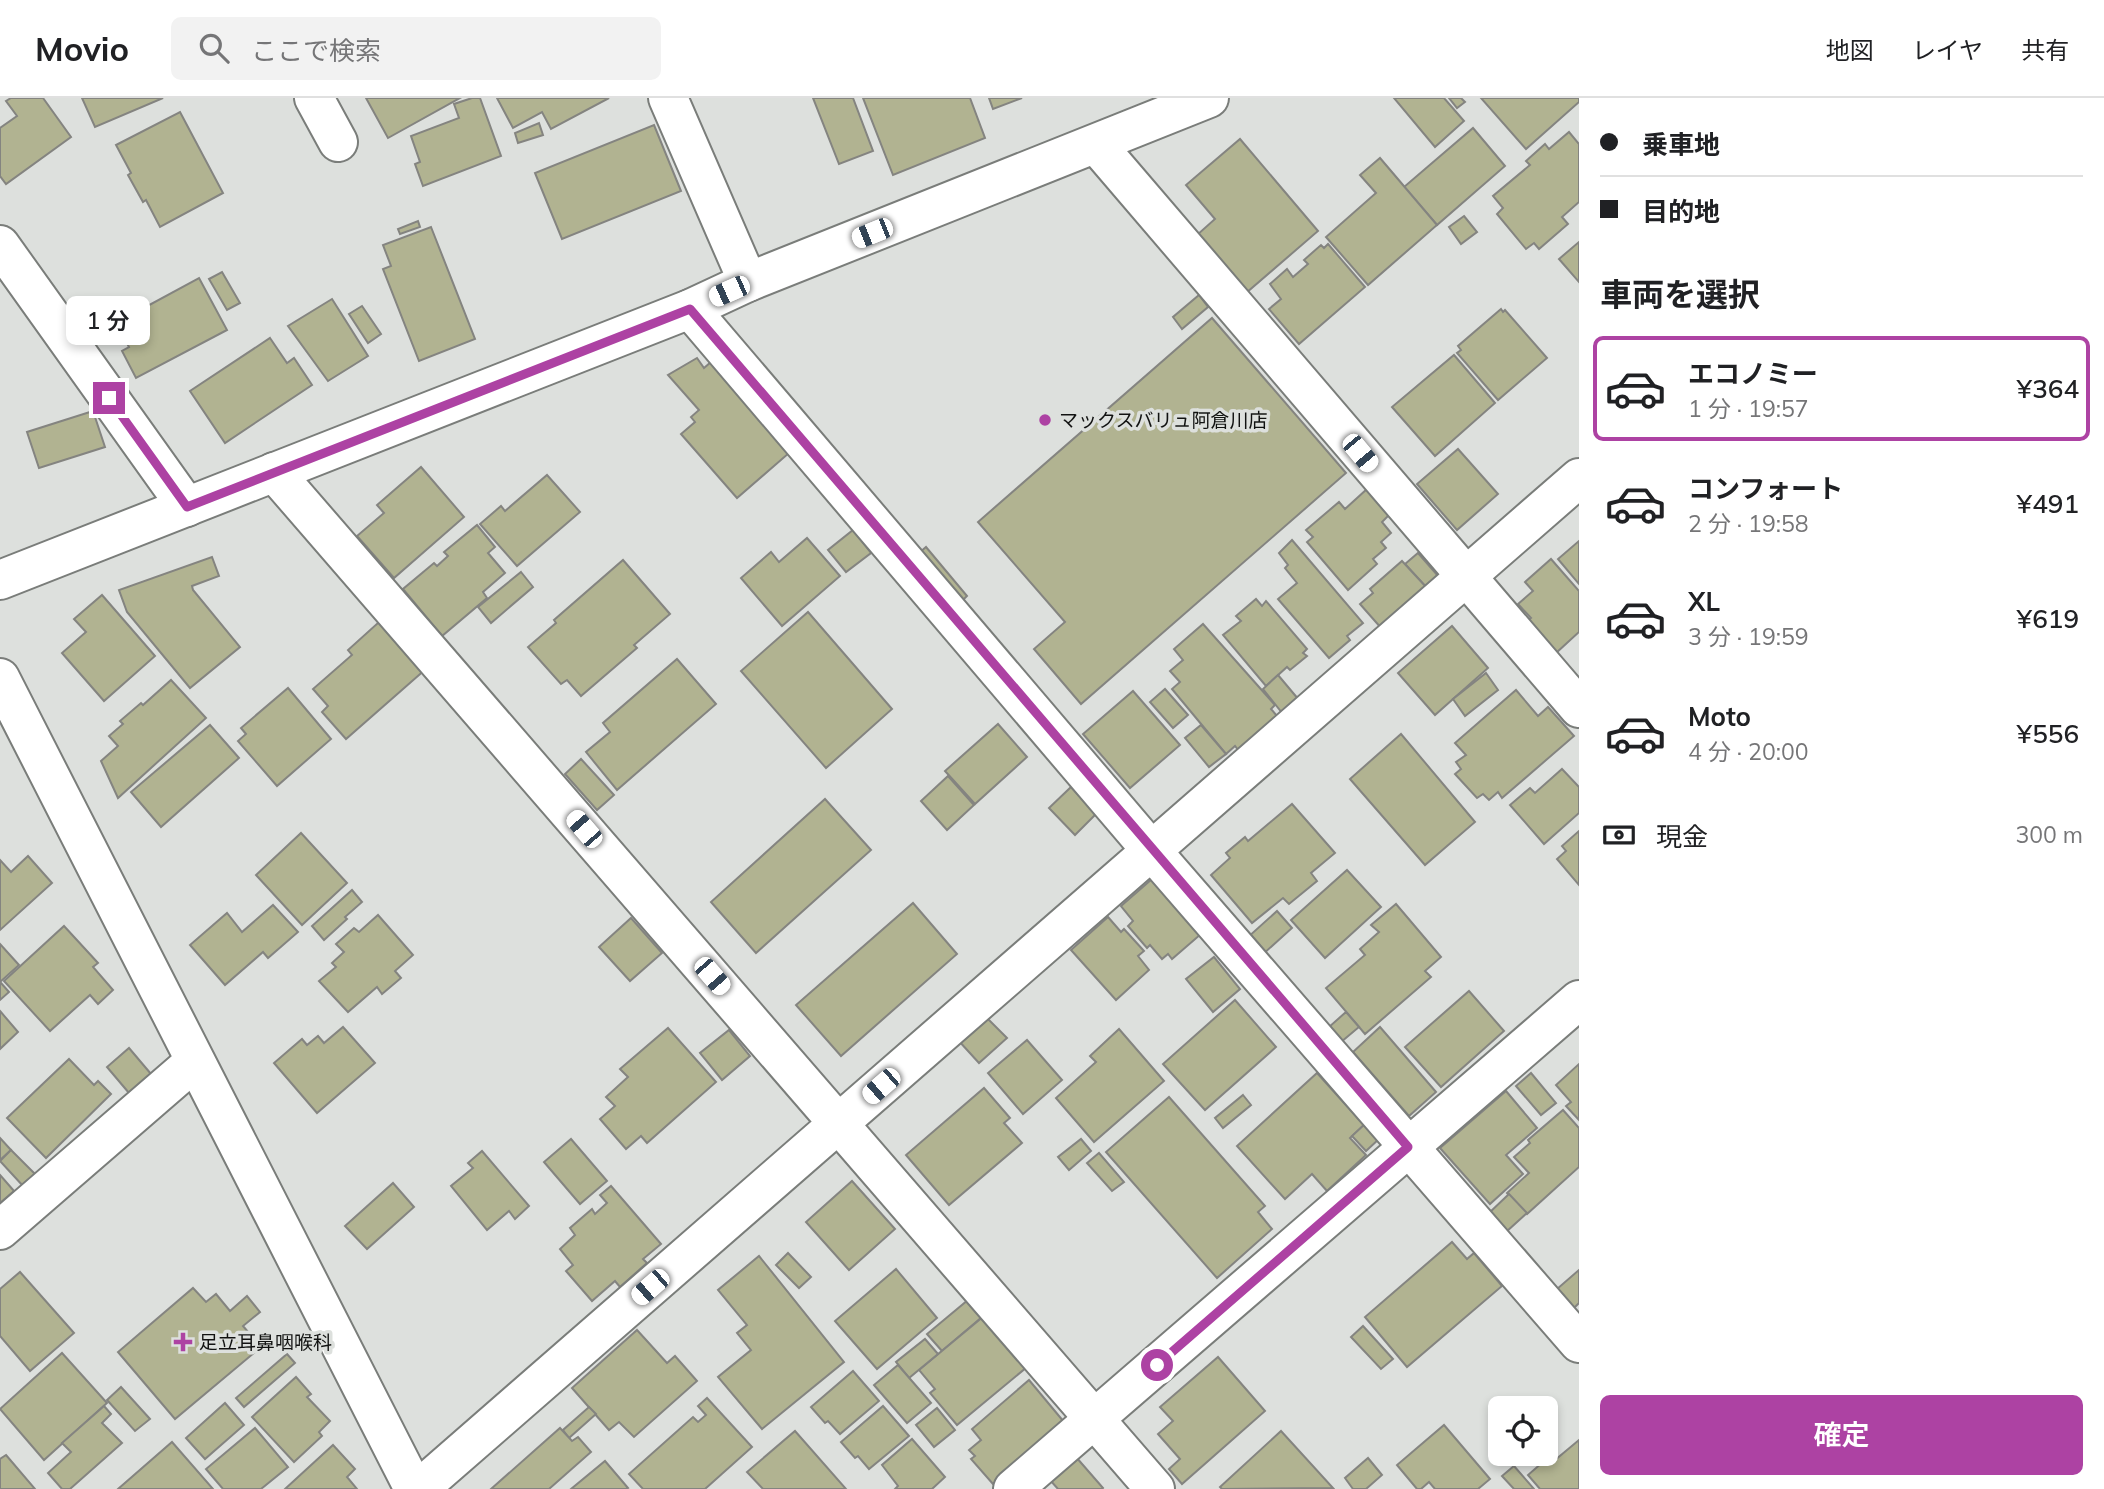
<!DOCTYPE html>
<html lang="ja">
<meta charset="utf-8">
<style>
body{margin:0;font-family:Mulish,"Noto Sans JP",sans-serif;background:#f2f2f2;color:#202124;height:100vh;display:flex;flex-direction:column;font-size:26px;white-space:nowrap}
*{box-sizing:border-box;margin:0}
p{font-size:23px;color:#757577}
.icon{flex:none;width:38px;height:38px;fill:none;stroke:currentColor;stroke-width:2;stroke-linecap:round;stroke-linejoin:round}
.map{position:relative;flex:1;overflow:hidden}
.details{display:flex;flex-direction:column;background:#fff;width:525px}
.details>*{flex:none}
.guide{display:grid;align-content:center;height:154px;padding:0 21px;background:#fff}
.controls{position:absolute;left:1488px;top:1298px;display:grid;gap:14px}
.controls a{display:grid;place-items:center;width:70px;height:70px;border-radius:10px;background:#fff;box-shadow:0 4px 10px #0003;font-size:35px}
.end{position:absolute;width:32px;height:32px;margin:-16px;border:9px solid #ad42a3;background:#fff;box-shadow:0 0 0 4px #fff}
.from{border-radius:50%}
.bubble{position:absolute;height:49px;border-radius:10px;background:#fff;box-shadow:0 4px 10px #0003;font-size:23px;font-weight:600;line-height:49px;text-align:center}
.car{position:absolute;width:21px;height:42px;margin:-21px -10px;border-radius:9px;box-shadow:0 0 5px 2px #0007;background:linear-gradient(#fff 24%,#345 0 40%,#fff 0 76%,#345 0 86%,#fff 0)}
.guide b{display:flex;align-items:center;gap:24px;height:66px;font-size:26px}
.guide b+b{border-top:2px solid #e0e0e0}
.guide i{width:18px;height:18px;background:#202124}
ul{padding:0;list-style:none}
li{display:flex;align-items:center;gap:21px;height:105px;margin:0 14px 10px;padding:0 7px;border:4px solid transparent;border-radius:10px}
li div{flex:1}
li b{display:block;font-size:26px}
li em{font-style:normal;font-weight:600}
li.selected{border-color:#ad42a3}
li>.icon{width:63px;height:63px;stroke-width:1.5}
h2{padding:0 21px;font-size:32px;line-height:84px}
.pay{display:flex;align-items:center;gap:18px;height:77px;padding:0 21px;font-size:26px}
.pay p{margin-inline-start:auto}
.cta{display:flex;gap:14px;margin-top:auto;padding:14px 21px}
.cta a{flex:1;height:80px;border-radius:10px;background:#ad42a3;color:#fff;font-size:28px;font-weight:600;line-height:80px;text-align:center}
header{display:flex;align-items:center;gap:42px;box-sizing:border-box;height:98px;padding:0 35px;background:#fff;border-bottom:2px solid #e0e0e0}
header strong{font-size:33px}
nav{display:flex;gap:38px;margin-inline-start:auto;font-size:24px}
.search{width:490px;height:63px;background:#f2f2f2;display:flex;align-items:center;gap:18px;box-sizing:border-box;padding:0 24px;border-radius:10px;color:#757577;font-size:26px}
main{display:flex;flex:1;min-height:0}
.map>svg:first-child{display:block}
</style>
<header>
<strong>Movio</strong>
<div class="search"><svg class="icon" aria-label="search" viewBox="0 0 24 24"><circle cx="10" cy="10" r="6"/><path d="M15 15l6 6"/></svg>ここで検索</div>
<nav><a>地図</a><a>レイヤ</a><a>共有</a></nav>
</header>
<main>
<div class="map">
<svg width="1579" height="1391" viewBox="0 0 1579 1391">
<rect width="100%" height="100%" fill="#dde0dd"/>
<g fill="#b1b391" stroke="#848480" stroke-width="2">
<polygon points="11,0 43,0 71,39 6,86 0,78 0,30 17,18 6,3"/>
<polygon points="82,0 163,0 95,29"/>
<polygon points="366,0 460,0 388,40"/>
<polygon points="472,0 480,0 501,58 423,88 415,66 420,64 411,38 459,20 454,6"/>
<polygon points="497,0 609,0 551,31 542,14 513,30"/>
<polygon points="813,0 853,0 873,53 839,66"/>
<polygon points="863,0 970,0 985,40 893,77"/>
<polygon points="989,0 1022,0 993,11"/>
<polygon points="1394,0 1444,0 1464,23 1435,49"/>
<polygon points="1449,0 1461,0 1465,4 1457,10"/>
<polygon points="1481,0 1579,0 1579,4 1526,51"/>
<polygon points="180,14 223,95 160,129 146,102 143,104 128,77 131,75 116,47"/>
<polygon points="539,25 543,37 518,45 515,35"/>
<polygon points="654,27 681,93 562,141 535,75"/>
<polygon points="1473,30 1505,68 1437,127 1404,89"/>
<polygon points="1569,34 1579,46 1579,104 1562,119 1568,126 1539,151 1534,145 1526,151 1497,116 1503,110 1493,98 1530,67 1526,63 1545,46 1549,51"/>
<polygon points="1240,41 1318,133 1246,195 1197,137 1215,121 1186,87"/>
<polygon points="1380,60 1437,127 1368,187 1326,139 1376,95 1360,77"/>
<polygon points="1464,118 1477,134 1461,146 1449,129"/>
<polygon points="418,123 420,129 400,136 398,131"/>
<polygon points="431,129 475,241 419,263 383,171 391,168 383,147"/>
<polygon points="1579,144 1579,184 1559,161"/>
<polygon points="1328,146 1365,189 1299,246 1269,211 1281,201 1270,186 1287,171 1293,179 1308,166 1304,162 1321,147 1324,150"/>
<polygon points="222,174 240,205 227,212 209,181"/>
<polygon points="199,180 227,232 136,280 122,253 129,249 116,225"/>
<polygon points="1199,197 1208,209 1182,231 1173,219"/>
<polygon points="332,201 368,258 328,283 288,228"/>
<polygon points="362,208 381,236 368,245 349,216"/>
<polygon points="1501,211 1503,214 1505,212 1547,260 1498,302 1457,255 1461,252 1458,248"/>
<polygon points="1212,220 1346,375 1081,606 1034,551 1065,524 978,424"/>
<polygon points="270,240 287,265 294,260 312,287 225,345 190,293"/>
<polygon points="1454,257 1495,305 1435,358 1392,309"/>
<polygon points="697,260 704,270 711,264 789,355 737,400 681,336 695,324 691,319 699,312 668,277"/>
<polygon points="93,313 105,349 39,370 27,334"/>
<polygon points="1458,351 1498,396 1457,432 1417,386"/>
<polygon points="421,369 464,419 394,480 357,438 384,415 377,407"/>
<polygon points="547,377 580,414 517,468 480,426 501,408 505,413"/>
<polygon points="1367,391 1389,417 1382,424 1391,435 1381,444 1386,450 1373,461 1377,466 1348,492 1307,444 1313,439 1306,432 1339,404 1345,411"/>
<polygon points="477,427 495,449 488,455 505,475 483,494 487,500 442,538 403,491 434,465 437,468 448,458 444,454"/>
<polygon points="853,432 871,455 846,474 828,452"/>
<polygon points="807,440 840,478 782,528 741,480 771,454 779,464"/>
<polygon points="1292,442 1363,525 1347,538 1350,542 1329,560 1278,501 1297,485 1285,470 1288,467 1279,455"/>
<polygon points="1579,443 1579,486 1558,461"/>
<polygon points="926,449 967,498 960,505 919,455"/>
<polygon points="1418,455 1439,479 1427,490 1405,466"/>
<polygon points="212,459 219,478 192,488 193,492 240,549 190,590 127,514 119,492"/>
<polygon points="1551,461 1579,493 1579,534 1556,555 1526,524 1531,520 1518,506 1533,493 1525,484"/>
<polygon points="623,462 670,516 634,547 637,550 581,598 567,582 561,586 528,549 556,525 554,522"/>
<polygon points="1402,463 1427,490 1382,531 1360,506 1373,495 1370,491"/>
<polygon points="521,474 533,489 491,525 478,509"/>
<polygon points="102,497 155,558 104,603 62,555 86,534 74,521"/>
<polygon points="1256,501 1262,508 1266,503 1307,551 1303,555 1307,558 1290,572 1287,569 1266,588 1223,537 1241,523 1236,518"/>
<polygon points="808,514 892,611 826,670 741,573"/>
<polygon points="379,524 427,570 346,641 322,614 328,608 313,591 352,557 348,552"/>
<polygon points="1203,526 1275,607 1271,611 1277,618 1239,653 1235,648 1226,656 1172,591 1180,584 1170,573 1183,562 1174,551"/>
<polygon points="1452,528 1488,570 1435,617 1398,575"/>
<polygon points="677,561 716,606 617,692 586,654 610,634 603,625"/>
<polygon points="1486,575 1498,592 1465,618 1453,601"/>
<polygon points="1278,577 1299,602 1283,616 1263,591"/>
<polygon points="171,582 206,620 118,700 101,663 118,648 109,638 123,626 120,623 141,605 143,607"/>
<polygon points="288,590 331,641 277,688 238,643 246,636 241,630"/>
<polygon points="1165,591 1188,617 1173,630 1150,604"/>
<polygon points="1516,592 1538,618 1548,609 1574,638 1502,700 1498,694 1489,702 1483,696 1477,700 1455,676 1461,671 1456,664 1466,657 1455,645"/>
<polygon points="1133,593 1180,647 1130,690 1083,636"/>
<polygon points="998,626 1027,659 975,706 945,673"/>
<polygon points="210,627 239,660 161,729 131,694"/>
<polygon points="1201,627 1226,656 1209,669 1185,640"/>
<polygon points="1401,636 1475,724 1425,767 1350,681"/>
<polygon points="581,661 614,697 597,712 565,676"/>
<polygon points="1562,671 1579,689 1579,715 1544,746 1510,707 1530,690 1535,695"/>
<polygon points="948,678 974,707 947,732 921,703"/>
<polygon points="1071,689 1096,716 1075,737 1049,710"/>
<polygon points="825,701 871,752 756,855 711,804"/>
<polygon points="1292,706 1335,755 1311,775 1317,783 1289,806 1283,800 1252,825 1211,777 1230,760 1226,755 1245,739 1248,743"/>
<polygon points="1579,733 1579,787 1557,761 1566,753 1562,748"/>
<polygon points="301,735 347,785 302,827 256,777"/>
<polygon points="28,758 52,785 0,832 0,762 11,774"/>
<polygon points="1347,772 1381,809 1325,860 1291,822"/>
<polygon points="1152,781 1201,836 1172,861 1168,856 1162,861 1150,847 1147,850 1128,828 1133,823 1121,808"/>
<polygon points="352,792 362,804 345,819 347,821 324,842 312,828"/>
<polygon points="913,805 957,856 841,958 796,907"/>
<polygon points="1396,806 1441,859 1425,873 1431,879 1365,936 1326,890 1365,857 1360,851 1379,834 1371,827"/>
<polygon points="273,807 298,834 268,860 263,854 225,887 190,847 227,815 242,834"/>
<polygon points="1277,813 1292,830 1262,857 1247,840"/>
<polygon points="378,817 413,857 395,873 401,880 382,896 377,889 348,914 319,883 336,869 332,865 344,854 336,846 354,830 359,834"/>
<polygon points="1108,819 1121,834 1124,831 1144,853 1138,858 1149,872 1116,902 1071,852"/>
<polygon points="631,820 662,855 630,883 599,849"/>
<polygon points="64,828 98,865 93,869 113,892 98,906 90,897 50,933 4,883"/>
<polygon points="0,846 19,867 0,884"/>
<polygon points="1214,859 1240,891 1213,914 1186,881"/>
<polygon points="1,885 9,894 0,902 0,886"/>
<polygon points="1469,893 1504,933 1441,989 1405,949"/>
<polygon points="1235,902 1276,949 1205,1012 1163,966"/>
<polygon points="0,913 18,934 0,951"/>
<polygon points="1346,914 1359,929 1341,944 1329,929"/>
<polygon points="985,918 1007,940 979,965 958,942"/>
<polygon points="343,929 375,965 317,1015 274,965 302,941 307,947 318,938 324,945"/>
<polygon points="1380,929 1436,994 1409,1018 1353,954"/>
<polygon points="668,930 716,984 647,1045 641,1038 626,1051 600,1021 615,1008 606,999 628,979 620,971"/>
<polygon points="1119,931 1164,983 1094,1044 1056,1000 1096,964 1090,958"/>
<polygon points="729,932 750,958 722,982 700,955"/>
<polygon points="1027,942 1062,982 1023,1016 988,975"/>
<polygon points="129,950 151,976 129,995 107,969"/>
<polygon points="69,961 94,987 98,983 111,996 46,1060 7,1020"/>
<polygon points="1579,966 1579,1022 1566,1008 1571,1004 1556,987"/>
<polygon points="1317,975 1364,1027 1350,1040 1366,1057 1327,1093 1312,1076 1285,1101 1237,1048"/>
<polygon points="1531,975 1556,1005 1541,1017 1516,988"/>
<polygon points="984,990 1010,1020 1004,1025 1022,1045 949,1107 906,1057"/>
<polygon points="1506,993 1537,1030 1506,1057 1523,1076 1490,1106 1440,1050"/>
<polygon points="1243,997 1251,1007 1223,1030 1215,1020"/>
<polygon points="1169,999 1265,1108 1258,1114 1272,1131 1217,1180 1106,1054"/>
<polygon points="1563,1012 1579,1030 1579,1069 1527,1116 1507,1095 1529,1075 1514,1059 1530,1045 1528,1042"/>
<polygon points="1366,1025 1380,1040 1366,1053 1352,1038"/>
<polygon points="0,1040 11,1052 0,1062"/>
<polygon points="571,1041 607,1083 580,1106 544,1064"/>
<polygon points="1081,1041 1091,1053 1069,1072 1058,1059"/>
<polygon points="11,1052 37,1078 24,1089 0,1063"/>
<polygon points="482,1053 529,1108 515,1121 509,1113 487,1132 451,1088 473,1070 468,1065"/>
<polygon points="1099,1055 1124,1084 1112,1093 1087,1065"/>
<polygon points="0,1077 14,1093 0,1105"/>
<polygon points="852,1083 895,1131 849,1172 806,1124"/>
<polygon points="393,1085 414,1109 367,1151 345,1128"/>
<polygon points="611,1088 661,1146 643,1161 647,1165 620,1189 615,1183 592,1203 566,1173 573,1167 560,1151 575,1137 570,1130 592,1111 595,1116 607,1105 600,1097"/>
<polygon points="1509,1096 1527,1115 1506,1134 1489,1115"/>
<polygon points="1452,1144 1467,1161 1474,1155 1502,1188 1407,1269 1365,1219"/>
<polygon points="788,1155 811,1179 799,1190 776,1167"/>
<polygon points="759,1158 844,1264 762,1331 718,1279 751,1252 737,1235 747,1227 718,1192"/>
<polygon points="896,1171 937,1220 877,1271 835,1223"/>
<polygon points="1579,1172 1579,1205 1574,1210 1557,1191"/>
<polygon points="20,1174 74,1235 30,1273 0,1238 0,1191"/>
<polygon points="193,1190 206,1204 216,1196 230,1213 247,1198 260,1214 243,1228 261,1249 175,1321 118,1254"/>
<polygon points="968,1202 982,1219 942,1253 927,1236"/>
<polygon points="984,1218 1027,1269 957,1327 930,1295 935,1291 919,1272"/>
<polygon points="1363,1228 1393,1261 1381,1271 1351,1239"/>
<polygon points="637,1232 667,1265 675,1258 697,1283 634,1339 619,1324 609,1332 572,1290"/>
<polygon points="925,1241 938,1256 909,1280 896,1264"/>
<polygon points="62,1255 107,1305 44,1362 0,1311"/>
<polygon points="287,1256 295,1265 244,1309 236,1300"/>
<polygon points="1218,1259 1265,1313 1182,1386 1169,1371 1180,1361 1158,1336 1173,1323 1160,1309"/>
<polygon points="898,1267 931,1305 907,1325 874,1287"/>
<polygon points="853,1273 879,1303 840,1336 828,1323 825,1325 811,1309"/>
<polygon points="296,1279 311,1296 307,1299 330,1323 319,1334 322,1338 294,1364 252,1319"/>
<polygon points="1029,1282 1064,1324 993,1386 971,1361 975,1358 969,1352 981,1342 972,1331"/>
<polygon points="121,1289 150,1321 135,1333 107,1302"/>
<polygon points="707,1300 752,1349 705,1391 643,1391 629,1376 693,1319 698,1324 706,1317 698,1308"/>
<polygon points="225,1305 244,1327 205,1361 186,1340"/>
<polygon points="104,1308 111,1316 102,1325 122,1345 70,1391 62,1391 48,1375 71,1354 62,1345"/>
<polygon points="883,1308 909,1338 869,1371 858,1358 855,1360 841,1344"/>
<polygon points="589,1309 596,1316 569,1340 563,1332"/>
<polygon points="937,1310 955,1332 934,1349 916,1327"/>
<polygon points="1444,1327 1490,1381 1478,1391 1435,1391 1429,1384 1421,1391 1417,1391 1397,1367"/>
<polygon points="255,1330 288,1369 261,1391 223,1391 206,1371"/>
<polygon points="560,1330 572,1343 578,1339 591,1354 549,1391 491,1391"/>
<polygon points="795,1333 846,1391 763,1391 747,1374"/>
<polygon points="1281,1333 1333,1390 1222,1391 1220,1389"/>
<polygon points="912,1341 945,1379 932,1391 895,1391 898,1388 882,1367"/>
<polygon points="1579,1342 1579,1391 1540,1391 1528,1377 1551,1357 1555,1362"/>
<polygon points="172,1344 213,1391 118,1391"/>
<polygon points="333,1347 355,1371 347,1379 357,1391 285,1391"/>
<polygon points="6,1357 35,1391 0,1391 0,1361"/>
<polygon points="1076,1359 1103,1390 1102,1391 1058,1391 1050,1382"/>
<polygon points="1368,1360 1382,1377 1366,1391 1353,1391 1345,1380"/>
<polygon points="605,1363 628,1390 626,1391 571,1391"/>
<polygon points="1514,1368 1534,1391 1514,1391 1502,1378"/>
</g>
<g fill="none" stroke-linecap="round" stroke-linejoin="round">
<g stroke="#7a7d7a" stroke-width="42">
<g id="minor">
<polyline points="314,0 338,44"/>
<polyline points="668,0 748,184"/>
<polyline points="1096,46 1579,610"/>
<polyline points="0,147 187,409"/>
<polyline points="690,211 1151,752 1579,1245"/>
<polyline points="274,374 1155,1391"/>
<polyline points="0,482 690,211 748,184 1209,0"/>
<polyline points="0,580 414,1391"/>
<polyline points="0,1132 194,964"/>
<polyline points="419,1391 1579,380"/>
<polyline points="1013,1391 1579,902"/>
</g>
</g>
<use href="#minor" stroke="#fff" stroke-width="38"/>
</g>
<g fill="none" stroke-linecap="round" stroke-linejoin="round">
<polyline stroke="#ad42a3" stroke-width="9" points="109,300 187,409 690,211 1408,1049 1157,1267"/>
</g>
<g fill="#ad42a3" stroke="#dde0dd" stroke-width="2.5">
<circle cx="1045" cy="322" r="7"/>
<path d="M179.5 1233.5h7v7h7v7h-7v7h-7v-7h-7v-7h7z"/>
</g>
<g text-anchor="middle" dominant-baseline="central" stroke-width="7" stroke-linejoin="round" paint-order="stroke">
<g font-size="19" fill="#111211" stroke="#dde0dd" text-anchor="start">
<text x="1059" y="322">マックスバリュ阿倉川店</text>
<text x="199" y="1244">足立耳鼻咽喉科</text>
</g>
</g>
</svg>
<div class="controls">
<a><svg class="icon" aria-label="locate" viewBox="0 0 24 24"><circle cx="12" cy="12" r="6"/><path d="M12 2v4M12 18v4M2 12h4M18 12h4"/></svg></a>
</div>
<i class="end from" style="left:1157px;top:1267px"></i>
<i class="end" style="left:109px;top:300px"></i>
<div class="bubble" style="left:66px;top:198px;width:84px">1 分</div>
<i class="car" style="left:872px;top:135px;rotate:248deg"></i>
<i class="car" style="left:729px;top:193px;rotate:246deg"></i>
<i class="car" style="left:1360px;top:355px;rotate:140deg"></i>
<i class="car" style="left:584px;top:731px;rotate:319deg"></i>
<i class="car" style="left:712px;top:878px;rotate:139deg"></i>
<i class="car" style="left:881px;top:988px;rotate:229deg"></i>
<i class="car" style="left:650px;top:1189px;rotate:229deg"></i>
</div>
<section class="details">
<div class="guide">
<b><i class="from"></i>乗車地</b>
<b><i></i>目的地</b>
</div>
<h2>車両を選択</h2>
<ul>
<li class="selected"><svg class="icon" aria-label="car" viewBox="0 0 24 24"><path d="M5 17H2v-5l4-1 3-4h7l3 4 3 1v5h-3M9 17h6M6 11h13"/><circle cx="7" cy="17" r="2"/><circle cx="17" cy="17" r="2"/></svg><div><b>エコノミー</b><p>1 分 · 19:57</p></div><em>¥364</em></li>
<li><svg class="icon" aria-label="car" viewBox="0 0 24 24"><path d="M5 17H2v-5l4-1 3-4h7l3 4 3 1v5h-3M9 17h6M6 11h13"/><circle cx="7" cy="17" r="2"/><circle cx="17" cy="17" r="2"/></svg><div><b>コンフォート</b><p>2 分 · 19:58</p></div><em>¥491</em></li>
<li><svg class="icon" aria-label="car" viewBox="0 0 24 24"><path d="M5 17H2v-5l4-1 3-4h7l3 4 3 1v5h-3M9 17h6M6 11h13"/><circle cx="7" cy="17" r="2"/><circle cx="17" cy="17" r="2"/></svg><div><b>XL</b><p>3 分 · 19:59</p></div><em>¥619</em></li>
<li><svg class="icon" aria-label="car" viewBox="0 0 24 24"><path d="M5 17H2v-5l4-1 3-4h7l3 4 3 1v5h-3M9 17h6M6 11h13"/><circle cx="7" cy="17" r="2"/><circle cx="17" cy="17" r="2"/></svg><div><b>Moto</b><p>4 分 · 20:00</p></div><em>¥556</em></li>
</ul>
<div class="pay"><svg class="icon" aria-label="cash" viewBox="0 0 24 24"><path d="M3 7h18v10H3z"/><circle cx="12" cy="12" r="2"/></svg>現金<p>300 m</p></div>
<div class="cta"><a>確定</a></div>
</section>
</main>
